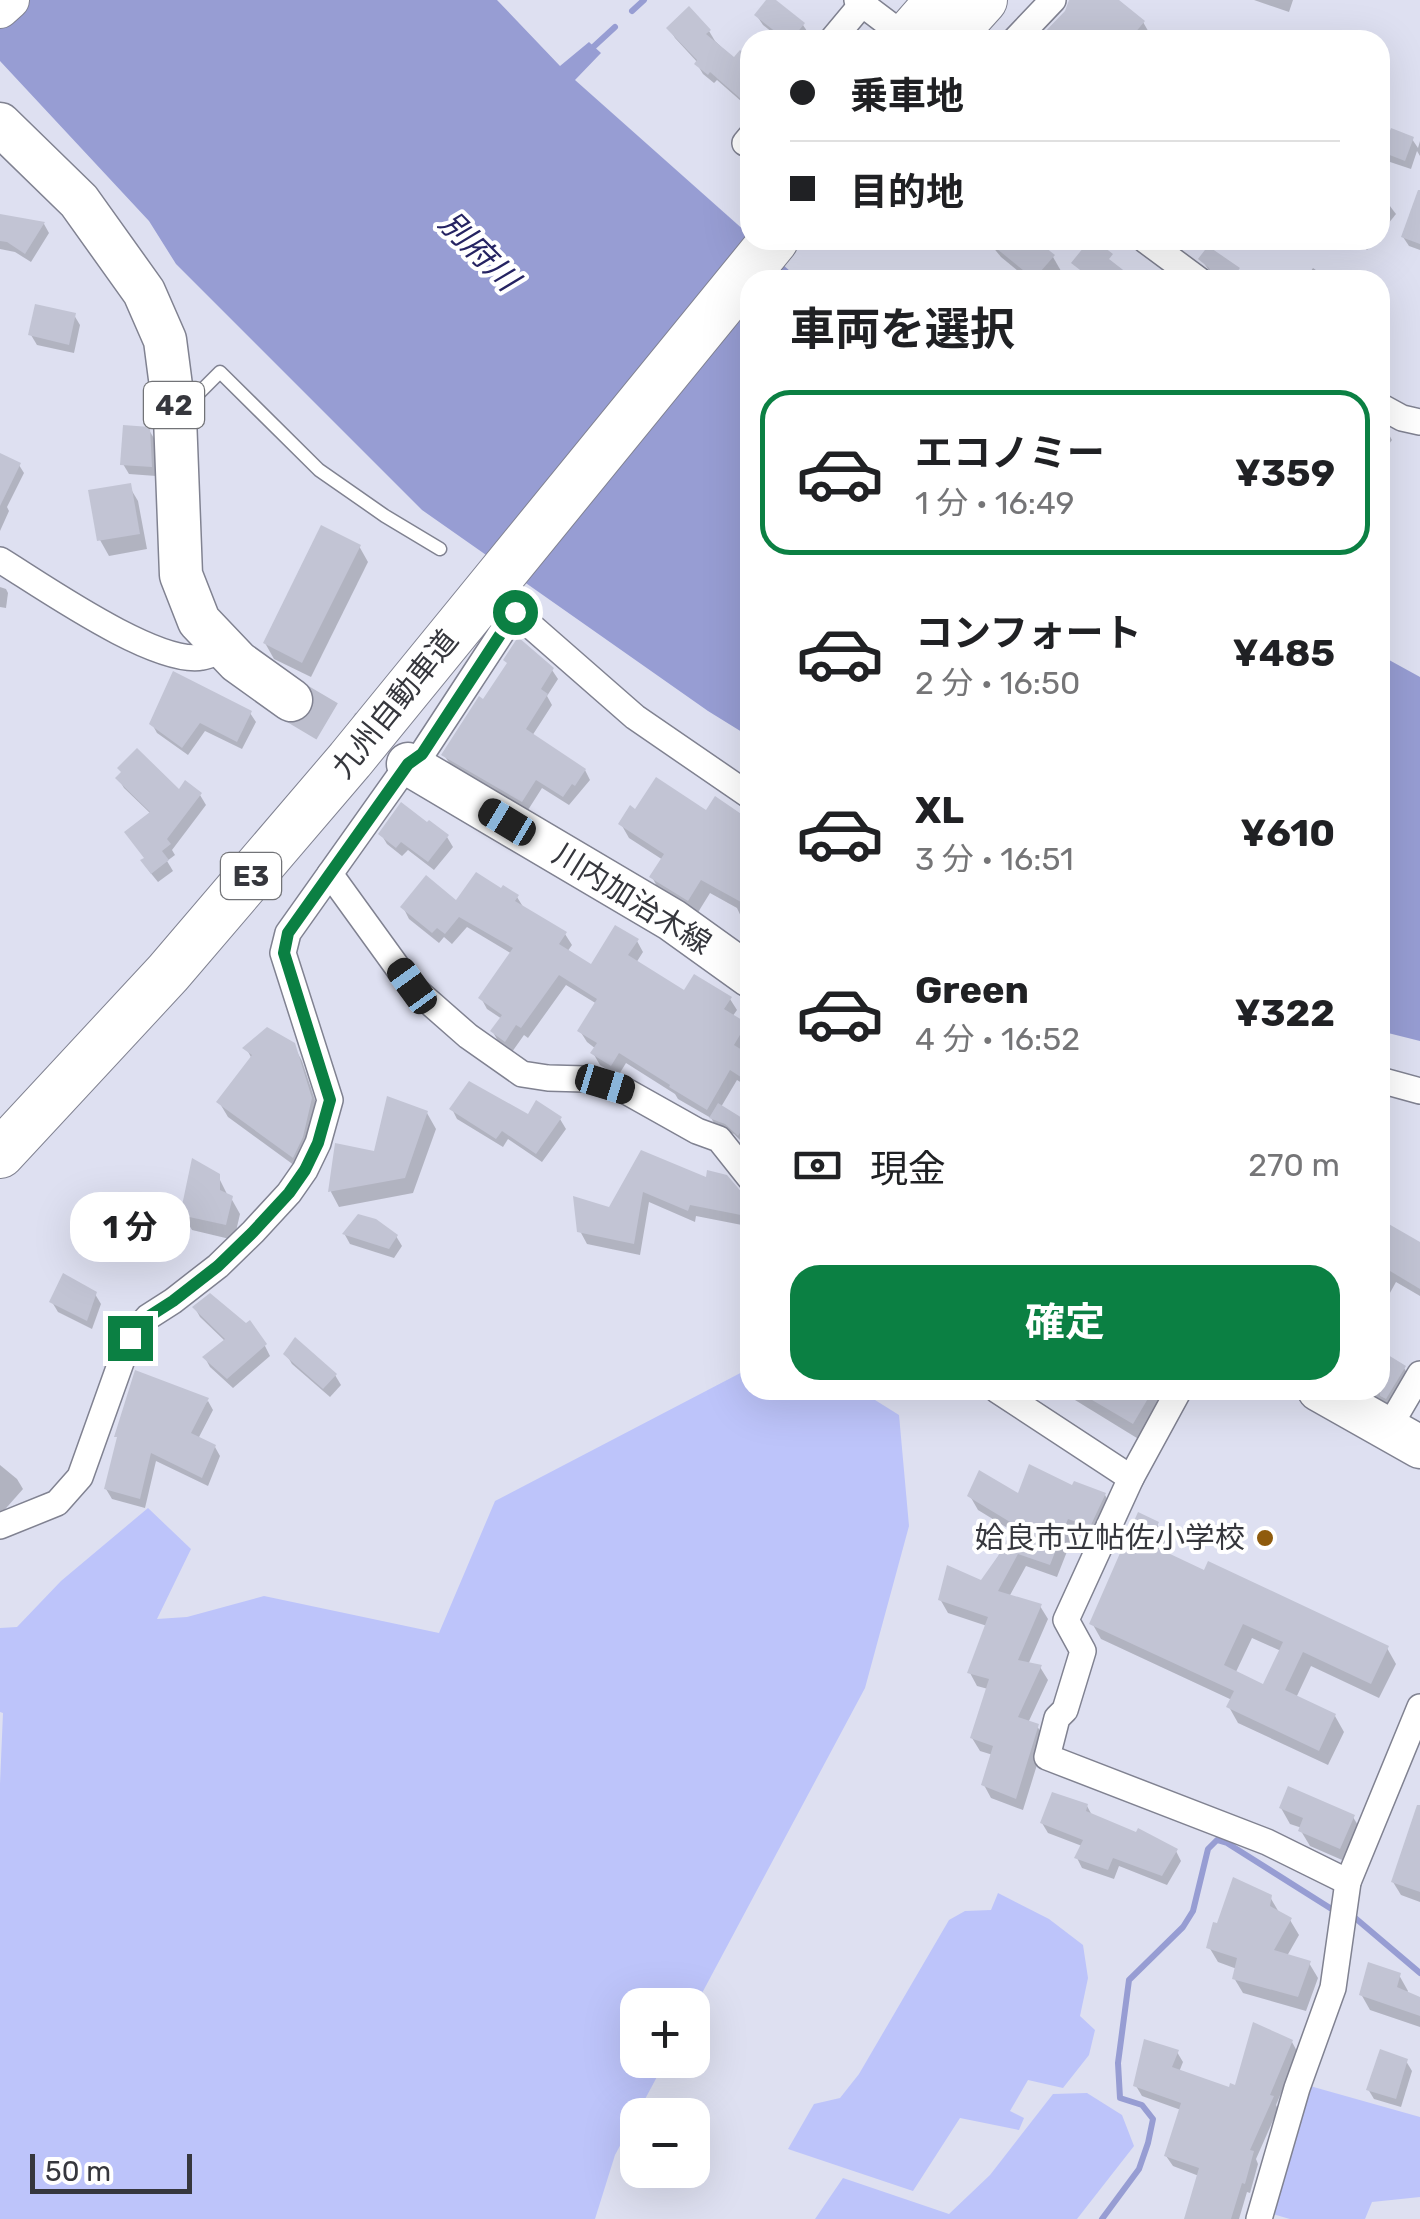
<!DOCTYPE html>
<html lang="ja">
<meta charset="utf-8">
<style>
body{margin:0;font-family:Rubik,"Noto Sans JP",sans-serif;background:#f2f2f2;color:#202124;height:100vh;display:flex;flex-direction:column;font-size:38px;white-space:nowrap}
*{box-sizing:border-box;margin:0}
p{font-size:32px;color:#757577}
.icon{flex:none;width:55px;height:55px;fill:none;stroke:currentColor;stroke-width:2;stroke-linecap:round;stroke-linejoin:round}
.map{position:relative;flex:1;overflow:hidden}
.side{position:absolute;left:740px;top:270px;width:650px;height:1130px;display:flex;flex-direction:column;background:#fff;border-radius:30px;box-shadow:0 10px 40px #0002}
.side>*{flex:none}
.hud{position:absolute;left:740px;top:30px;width:650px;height:220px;border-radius:30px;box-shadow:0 10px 40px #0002;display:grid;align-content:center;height:220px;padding:0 50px;background:#fff}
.tools{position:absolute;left:620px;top:1988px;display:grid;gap:20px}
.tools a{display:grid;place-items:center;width:90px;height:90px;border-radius:20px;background:#fff;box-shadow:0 10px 40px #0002;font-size:50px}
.scale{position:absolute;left:30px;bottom:25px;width:162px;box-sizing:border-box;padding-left:10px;border:5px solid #36373d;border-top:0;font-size:28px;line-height:35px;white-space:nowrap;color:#36373d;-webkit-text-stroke:8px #fff;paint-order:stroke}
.end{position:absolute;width:45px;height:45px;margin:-22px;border:12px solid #0b8043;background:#fff;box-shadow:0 0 0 5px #fff}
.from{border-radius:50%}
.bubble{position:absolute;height:70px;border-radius:30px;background:#fff;box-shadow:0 10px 40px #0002;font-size:32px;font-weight:700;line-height:70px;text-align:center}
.car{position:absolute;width:30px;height:60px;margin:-30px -15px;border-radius:12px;box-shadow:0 0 8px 2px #0007;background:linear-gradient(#222 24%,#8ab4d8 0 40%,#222 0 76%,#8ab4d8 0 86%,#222 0)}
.hud b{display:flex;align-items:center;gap:35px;height:95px;font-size:38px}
.hud b+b{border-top:2px solid #e0e0e0}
.hud i{width:25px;height:25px;background:#202124}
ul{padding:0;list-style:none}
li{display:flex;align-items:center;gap:30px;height:165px;margin:0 20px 15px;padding:0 30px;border:5px solid transparent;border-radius:30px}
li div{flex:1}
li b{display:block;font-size:38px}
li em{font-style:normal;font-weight:700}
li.current{border-color:#0b8043}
li>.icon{width:90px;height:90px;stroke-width:1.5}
h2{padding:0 50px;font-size:45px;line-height:120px}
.pay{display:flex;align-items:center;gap:25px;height:110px;padding:0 50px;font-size:38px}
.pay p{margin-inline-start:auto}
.primary-button{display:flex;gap:20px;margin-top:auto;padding:20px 50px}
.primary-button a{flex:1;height:115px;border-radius:30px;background:#0b8043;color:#fff;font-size:40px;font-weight:700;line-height:115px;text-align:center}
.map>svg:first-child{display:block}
</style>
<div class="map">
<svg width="1420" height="2219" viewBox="0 0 1420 2219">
<rect width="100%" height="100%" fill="#dee0f1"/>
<g fill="#bdc4fa">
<polygon points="750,1368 750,1390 859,1390 899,1415 909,1526 865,1688 693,2010 692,2005 638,2005 638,2060 666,2060 615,2155 595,2219 0,2219 0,1784 3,1713 0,1712 0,1628 17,1627 61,1581 148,1508 191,1549 157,1619 187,1617 264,1596 439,1633 495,1501"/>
<polygon points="998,1893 1049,1919 1083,1945 1088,1978 1080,2016 1095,2030 1089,2055 1063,2088 1028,2080 1010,2111 1024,2118 1019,2130 960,2118 913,2191 788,2149 814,2104 840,2098 859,2074 949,1920 965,1911 991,1910"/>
<polygon points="1310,2086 1420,2117 1420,2197 1372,2202 1365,2219 1290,2219 1269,2213"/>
<polygon points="1087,2093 1122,2115 1134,2146 1077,2219 815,2219 843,2178 949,2214 990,2175 1053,2094"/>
</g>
<g fill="#979dd3">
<polygon points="0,0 497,0 560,66 589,42 601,53 575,80 800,280 750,280 750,737 708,711 422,510 176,264 149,221 0,61"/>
<polygon points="1380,655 1420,677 1420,1041 1380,1031"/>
</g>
<g fill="#0003" fill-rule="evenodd">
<polygon points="770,0 803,25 809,34 804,40 782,40 763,25 757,16"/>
<polygon points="1071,0 1115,0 1143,22 1151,36 1148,40 1041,40 1067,13"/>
<polygon points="1254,0 1293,0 1289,12"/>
<polygon points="669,28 709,31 715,41 735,60 750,62 750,109 717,80 714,83 703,74 697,64 698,63 675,38"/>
<polygon points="1412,139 1418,148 1420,141 1420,156 1417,151 1411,169 1390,162 1384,152"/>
<polygon points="1380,193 1396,214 1380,234"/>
<polygon points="1420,209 1420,250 1409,246 1403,237"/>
<polygon points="0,217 44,224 49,233 31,262 15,252 0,249"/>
<polygon points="987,240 1035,240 1053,257 1061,271 1053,280 1029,280 1001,257"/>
<polygon points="1354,240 1375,240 1367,250"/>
<polygon points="1201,259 1238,270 1243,280 1216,280"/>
<polygon points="1313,268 1330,280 1305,280"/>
<polygon points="74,315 80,325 74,353 37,345 31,335"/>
<polygon points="1380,427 1387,431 1392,440 1380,456"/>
<polygon points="149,430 155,440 156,476 129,474 123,464"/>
<polygon points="0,456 19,465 24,473 7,507 9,511 0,531"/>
<polygon points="129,486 138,501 147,549 109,556 100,540"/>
<polygon points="359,546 368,562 311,677 274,659 265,643"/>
<polygon points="0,587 6,589 8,593 6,608 0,607"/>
<polygon points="552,670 558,679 547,696 552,705 532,736 585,770 590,780 569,805 542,788 528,810 450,764 444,755 484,702"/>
<polygon points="250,713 256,722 242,749 205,731 188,755 157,733 152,724"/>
<polygon points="118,778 200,795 206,805 172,850 175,855 167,861 173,871 158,882 149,871 146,859 151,814 124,788"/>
<polygon points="707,814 750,821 750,936 737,908 710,893 697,914 660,892 652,877 663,860 629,838 621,824"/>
<polygon points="381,834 447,837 453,847 434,870 408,850 402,856 387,844"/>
<polygon points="517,897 525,910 565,934 572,945 567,952 592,967 637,941 643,952 636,963 685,993 730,999 737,1010 732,1017 745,1025 750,1034 750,1039 741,1053 750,1058 750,1088 737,1080 721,1107 745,1123 750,1134 744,1144 734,1134 717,1128 711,1118 678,1099 675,1094 626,1063 618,1076 600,1065 593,1053 596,1049 587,1042 580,1031 597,1004 566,985 528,1038 524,1035 512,1052 499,1043 493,1032 502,1019 487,1009 481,998 512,954 467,927 452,944 444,937 439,943 409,919 403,907"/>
<polygon points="293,1045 302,1061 320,1115 302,1171 228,1117 219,1102 252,1059 246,1048"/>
<polygon points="452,1109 560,1119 566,1129 542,1162 508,1139 503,1147 457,1119"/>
<polygon points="427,1113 436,1129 413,1193 339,1207 331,1192 337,1146 376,1154"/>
<polygon points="642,1154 742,1196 750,1209 747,1226 696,1216 695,1222 649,1202 640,1255 587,1244 580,1231 611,1210"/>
<polygon points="218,1176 228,1196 231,1198 240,1214 234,1240 192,1230 183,1215"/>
<polygon points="1380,1222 1420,1245 1420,1296 1396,1282 1380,1311"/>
<polygon points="345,1235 396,1236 402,1246 394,1258 350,1244"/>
<polygon points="95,1294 101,1304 92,1329 58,1312 52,1302"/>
<polygon points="195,1308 265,1346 270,1356 233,1388 210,1367 205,1358 226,1342 200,1317"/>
<polygon points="1380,1353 1404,1368 1412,1381 1395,1408 1361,1390 1380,1390"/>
<polygon points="286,1354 335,1375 341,1385 330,1397 292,1364"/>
<polygon points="1069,1390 1176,1390 1145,1443 1075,1400"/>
<polygon points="208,1401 213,1410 198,1439 215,1447 220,1456 208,1486 156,1461 145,1508 112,1499 106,1489"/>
<polygon points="0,1465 17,1479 23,1489 0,1515"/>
<polygon points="1073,1488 1105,1495 1112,1508 1098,1539 1075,1531 1057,1577 1026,1566 1009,1597 1040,1606 1048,1619 1028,1665 1040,1667 1048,1680 1028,1723 1037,1726 1045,1739 1023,1810 991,1798 984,1785 993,1755 980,1751 972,1738 988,1689 977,1686 970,1673 987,1626 948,1613 940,1599 981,1583 1014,1532 978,1510 970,1496 1019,1496"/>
<path d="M1157,1524L1166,1540L1160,1552L1387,1648L1396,1664L1379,1698L1311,1666L1296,1698L1335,1716L1344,1732L1328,1765L1238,1723L1229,1707L1232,1700L1101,1639L1092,1623ZM1252,1638L1281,1651L1264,1687L1235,1674Z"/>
<polygon points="1087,1806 1093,1817 1176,1851 1181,1861 1167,1885 1119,1866 1114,1879 1082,1868 1077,1858 1082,1846 1048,1833 1042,1823"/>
<polygon points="1281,1808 1353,1817 1362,1832 1349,1863 1310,1846 1301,1831 1302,1828 1290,1824"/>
<polygon points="1420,1840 1420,1902 1401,1895 1393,1882"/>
<polygon points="1270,1897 1280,1914 1290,1920 1299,1935 1287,1956 1309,1963 1318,1978 1306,2011 1243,1993 1234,1978 1237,1969 1218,1962 1209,1947"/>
<polygon points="1399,1975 1408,1991 1407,1993 1420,1998 1420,2027 1370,2010 1361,1994"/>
<polygon points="1292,2042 1298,2053 1276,2105 1278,2109 1256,2159 1258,2164 1250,2193 1247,2192 1239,2219 1186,2219 1199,2176 1173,2166 1166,2156 1181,2110 1142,2096 1136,2086 1177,2052 1183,2062 1179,2072 1231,2090 1237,2088"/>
<polygon points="1406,2061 1412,2071 1401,2107 1374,2099 1368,2089"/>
</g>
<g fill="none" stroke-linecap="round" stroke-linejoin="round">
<g stroke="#979dd3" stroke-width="6">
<polyline points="632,11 644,0"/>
<polyline points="590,50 615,27"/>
<polyline points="1354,1917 1420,1973"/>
<polyline points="1102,2219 1139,2169 1148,2143 1153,2119 1142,2105 1120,2098 1118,2063 1129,1980 1183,1927 1193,1911 1208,1849 1217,1840 1227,1843 1330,1908"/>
</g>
</g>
<g fill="#c2c4d4" fill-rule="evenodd">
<polygon points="766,0 776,0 805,23 791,40 786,40 754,15"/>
<polygon points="1069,0 1119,0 1145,21 1129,40 1037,40 1065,11"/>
<polygon points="689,6 711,30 706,34 734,57 740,50 750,59 750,107 710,72 708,75 694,64 697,60 666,28"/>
<polygon points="1391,128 1414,137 1405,161 1382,152"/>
<polygon points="1418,190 1420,190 1420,244 1401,237"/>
<polygon points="0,214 45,222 25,254 7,242 0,241"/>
<polygon points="986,240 1036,240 1055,255 1034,279"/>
<polygon points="1096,241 1113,254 1109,259 1136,280 1093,280 1071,263 1088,242 1092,246"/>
<polygon points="1208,246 1240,268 1231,280 1215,280 1209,268 1198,259"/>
<polygon points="35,304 76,313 69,345 28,335"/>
<polygon points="123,425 150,427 152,467 120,465"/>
<polygon points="0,453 21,463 0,506"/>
<polygon points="131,483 140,534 97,541 88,490"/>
<polygon points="321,525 361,545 302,663 263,643"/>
<polygon points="518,637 554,668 541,689 548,694 526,729 586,769 575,786 572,784 563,797 536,780 522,802 441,755 479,696 483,699 507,663 503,660"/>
<polygon points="173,671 252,711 237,742 200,723 182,748 149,724"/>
<polygon points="137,748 179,789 185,780 202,793 167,839 171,844 162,851 169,860 151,874 140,860 144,858 124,832 150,812 115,778 121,772 117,768"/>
<polygon points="656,777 706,810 715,796 750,820 750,907 701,880 688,901 649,877 664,854 618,824 630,805 635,809"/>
<polygon points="401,802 427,822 429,820 449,835 428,862 401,842 396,848 378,834"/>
<polygon points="476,872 501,888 503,885 519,895 515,901 567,932 559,944 591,964 615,925 639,939 628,955 684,990 694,974 732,997 724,1009 747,1023 734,1045 750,1055 750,1083 730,1070 707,1110 669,1087 670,1085 619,1053 611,1066 590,1053 597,1043 577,1031 597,999 559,975 521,1028 516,1025 505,1042 490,1031 502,1015 478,998 513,948 459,917 445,934 437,928 432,933 400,907 426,875 456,900"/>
<polygon points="267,1027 295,1043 312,1098 303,1137 293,1158 216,1102 252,1055 242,1048"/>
<polygon points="469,1081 528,1114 536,1100 562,1117 536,1154 502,1131 496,1139 449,1109"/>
<polygon points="387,1096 428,1111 405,1178 328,1192 335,1143 374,1151"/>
<polygon points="718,1103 747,1121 738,1136 725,1124 709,1118"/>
<polygon points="641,1150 706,1177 707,1170 727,1175 744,1195 741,1215 690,1205 688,1211 643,1192 634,1244 577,1232 573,1196 609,1207"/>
<polygon points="192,1158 220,1174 220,1190 233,1196 226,1225 180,1215"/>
<polygon points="358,1214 376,1219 398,1235 389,1249 342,1234"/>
<polygon points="1380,1219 1420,1242 1420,1289 1380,1265"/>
<polygon points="63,1273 97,1292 87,1321 49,1302"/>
<polygon points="210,1293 246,1323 250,1320 267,1344 227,1379 202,1357 225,1339 192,1307"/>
<polygon points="295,1337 337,1374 323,1389 283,1354"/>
<polygon points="1380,1350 1406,1366 1386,1399 1380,1396"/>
<polygon points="135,1370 209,1398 191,1433 216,1445 202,1478 151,1453 140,1499 104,1489 117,1437 114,1437"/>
<polygon points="1075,1390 1153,1390 1133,1424"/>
<polygon points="1029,1464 1072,1485 1074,1481 1106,1493 1090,1527 1068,1519 1050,1565 1018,1554 998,1591 1042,1604 1018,1660 1042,1665 1018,1717 1039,1724 1016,1799 981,1785 993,1746 970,1738 989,1679 967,1673 988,1617 938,1600 947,1565 981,1580 998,1556 1015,1525 967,1496 979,1470 1018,1493"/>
<path d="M1138,1512L1159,1522L1149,1544L1204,1570L1208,1561L1389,1646L1371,1684L1303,1652L1285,1690L1336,1714L1319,1751L1226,1707L1234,1691L1089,1624ZM1243,1624L1283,1642L1263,1684L1224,1665Z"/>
<polygon points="1288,1786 1355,1815 1340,1849 1298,1831 1303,1818 1279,1808"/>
<polygon points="1052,1792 1088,1804 1086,1811 1136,1832 1138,1828 1178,1849 1162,1876 1113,1858 1108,1870 1074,1858 1083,1840 1040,1823"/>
<polygon points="1417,1805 1420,1805 1420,1892 1391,1882"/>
<polygon points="1233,1877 1272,1895 1270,1906 1292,1918 1274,1950 1311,1961 1298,1997 1232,1979 1237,1958 1206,1948 1213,1922 1217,1923"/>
<polygon points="1368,1962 1401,1973 1397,1987 1420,1997 1420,2016 1359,1995"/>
<polygon points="1253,2022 1293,2040 1270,2095 1274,2096 1250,2150 1254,2151 1245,2184 1242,2183 1231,2219 1184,2219 1199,2168 1164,2156 1181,2103 1133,2086 1144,2039 1179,2050 1172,2067 1229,2087 1230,2083 1235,2085"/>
<polygon points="1380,2049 1408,2059 1396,2099 1366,2090"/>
</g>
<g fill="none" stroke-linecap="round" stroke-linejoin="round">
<polyline stroke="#bcbecd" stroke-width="42" stroke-dasharray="42 21" stroke-linecap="butt" points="291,700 335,726 408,764"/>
<g stroke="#808291" stroke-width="15">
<polyline id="lane" points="182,410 220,372 319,470 385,516 440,549"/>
</g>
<g stroke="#808291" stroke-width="28">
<g id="street">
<polyline points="857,0 890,25"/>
<polyline points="832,40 862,4"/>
<polyline points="1015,40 1053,0"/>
<polyline points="745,143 750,137"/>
<polyline points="1145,240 1199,280"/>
<polyline points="1380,406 1402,418 1420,422"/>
<path d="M0,560C41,585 156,666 202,657C210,656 218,651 224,649"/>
<polyline points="330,874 411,986 468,1036 522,1074 548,1078 585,1079 624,1090 697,1131 719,1139 750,1178"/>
<polyline points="1380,1080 1420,1091"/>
<polyline points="997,1390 1131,1478"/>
<polyline points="1179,1390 1131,1478 1066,1620 1083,1651 1065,1710 1057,1718 1047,1757 1267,1842 1348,1882"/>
<polyline points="1389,1427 1420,1374"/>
<polyline points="0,1526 57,1503 80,1477 130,1337 148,1317 173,1301 218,1266 253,1232 289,1193 305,1170 318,1143 330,1100 283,953 288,933 408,764 422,754 515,612 635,717 750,796"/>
<polyline points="1259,2219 1297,2088 1333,1988 1348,1882 1420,1707"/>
</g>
</g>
<g stroke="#808291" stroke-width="40">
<polyline id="secondary" points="0,9 10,0"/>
</g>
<g stroke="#808291" stroke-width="45">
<g id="primary">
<polyline points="0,124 79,201 144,292 165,340 175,417 181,575 199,621 238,662 291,700"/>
<polyline points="408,764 672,920 750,976"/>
<polyline points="1319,1390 1420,1447"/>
</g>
</g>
<g stroke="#808291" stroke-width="50">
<g id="highway">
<polyline points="905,40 940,0"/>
<polyline points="947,40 983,0"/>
<polyline points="0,1154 168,973 350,760 774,240"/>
</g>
</g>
<use href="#lane" stroke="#fff" stroke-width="12"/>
<use href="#street" stroke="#fff" stroke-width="25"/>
<use href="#secondary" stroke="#fff" stroke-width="38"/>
<use href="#primary" stroke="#fff" stroke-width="42"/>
<use href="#highway" stroke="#fff" stroke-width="48"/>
</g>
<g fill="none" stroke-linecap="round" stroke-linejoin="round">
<polyline stroke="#0b8043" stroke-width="12" points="130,1338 148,1317 173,1301 218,1266 253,1232 289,1193 305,1170 318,1143 330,1100 284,953 288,933 408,764 422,754 515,612"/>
</g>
<circle fill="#8f5b0d" stroke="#fff" stroke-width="4" cx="1265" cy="1538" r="10"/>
<g text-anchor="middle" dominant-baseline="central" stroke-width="8" stroke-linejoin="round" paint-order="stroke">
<g fill="#fff" stroke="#727377" stroke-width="2.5">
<rect x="144" y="382" width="60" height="46" rx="8"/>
<rect x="221" y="853" width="60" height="46" rx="8"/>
</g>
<g font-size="28" font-weight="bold" fill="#36373d">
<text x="174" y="405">42</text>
<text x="251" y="876">E3</text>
</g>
<g font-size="30" fill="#36373d" stroke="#fff">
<text transform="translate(395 704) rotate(-51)">九州自動車道</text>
<text transform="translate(632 899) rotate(32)">川内加治木線</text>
</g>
<g font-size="30" fill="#36373d" stroke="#fff" text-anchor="end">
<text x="1245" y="1538">姶良市立帖佐小学校</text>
</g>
<g font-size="32" font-style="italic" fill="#252362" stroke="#fff">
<text transform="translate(479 251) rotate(45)">別府川</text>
</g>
</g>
</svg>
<div class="tools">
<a>+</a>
<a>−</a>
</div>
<div class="scale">50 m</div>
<i class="end from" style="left:515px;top:612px"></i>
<i class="end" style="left:130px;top:1338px"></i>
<div class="bubble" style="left:70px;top:1192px;width:120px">1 分</div>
<i class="car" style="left:507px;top:822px;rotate:301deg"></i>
<i class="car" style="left:412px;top:986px;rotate:324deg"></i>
<i class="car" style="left:605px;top:1084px;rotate:107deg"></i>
<div class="hud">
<b><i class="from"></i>乗車地</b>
<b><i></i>目的地</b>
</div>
<section class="side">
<h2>車両を選択</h2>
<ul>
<li class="current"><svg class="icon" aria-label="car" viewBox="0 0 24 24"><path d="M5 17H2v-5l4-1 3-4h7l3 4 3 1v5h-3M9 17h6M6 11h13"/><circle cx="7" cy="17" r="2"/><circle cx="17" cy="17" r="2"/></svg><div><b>エコノミー</b><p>1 分 · 16:49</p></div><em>¥359</em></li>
<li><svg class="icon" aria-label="car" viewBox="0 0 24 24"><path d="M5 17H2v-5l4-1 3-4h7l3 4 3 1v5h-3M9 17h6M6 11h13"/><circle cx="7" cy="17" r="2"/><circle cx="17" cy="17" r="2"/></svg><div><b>コンフォート</b><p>2 分 · 16:50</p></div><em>¥485</em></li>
<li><svg class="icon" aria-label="car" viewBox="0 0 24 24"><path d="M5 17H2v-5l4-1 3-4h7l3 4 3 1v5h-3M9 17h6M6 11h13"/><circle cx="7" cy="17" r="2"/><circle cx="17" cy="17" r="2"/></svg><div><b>XL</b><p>3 分 · 16:51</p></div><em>¥610</em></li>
<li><svg class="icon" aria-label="car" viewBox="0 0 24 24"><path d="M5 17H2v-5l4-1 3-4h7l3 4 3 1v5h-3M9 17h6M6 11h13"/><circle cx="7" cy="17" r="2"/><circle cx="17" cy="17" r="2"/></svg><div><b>Green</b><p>4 分 · 16:52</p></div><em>¥322</em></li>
</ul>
<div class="pay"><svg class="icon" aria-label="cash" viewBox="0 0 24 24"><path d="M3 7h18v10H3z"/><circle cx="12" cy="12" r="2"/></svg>現金<p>270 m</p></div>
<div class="primary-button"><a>確定</a></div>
</section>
</div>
